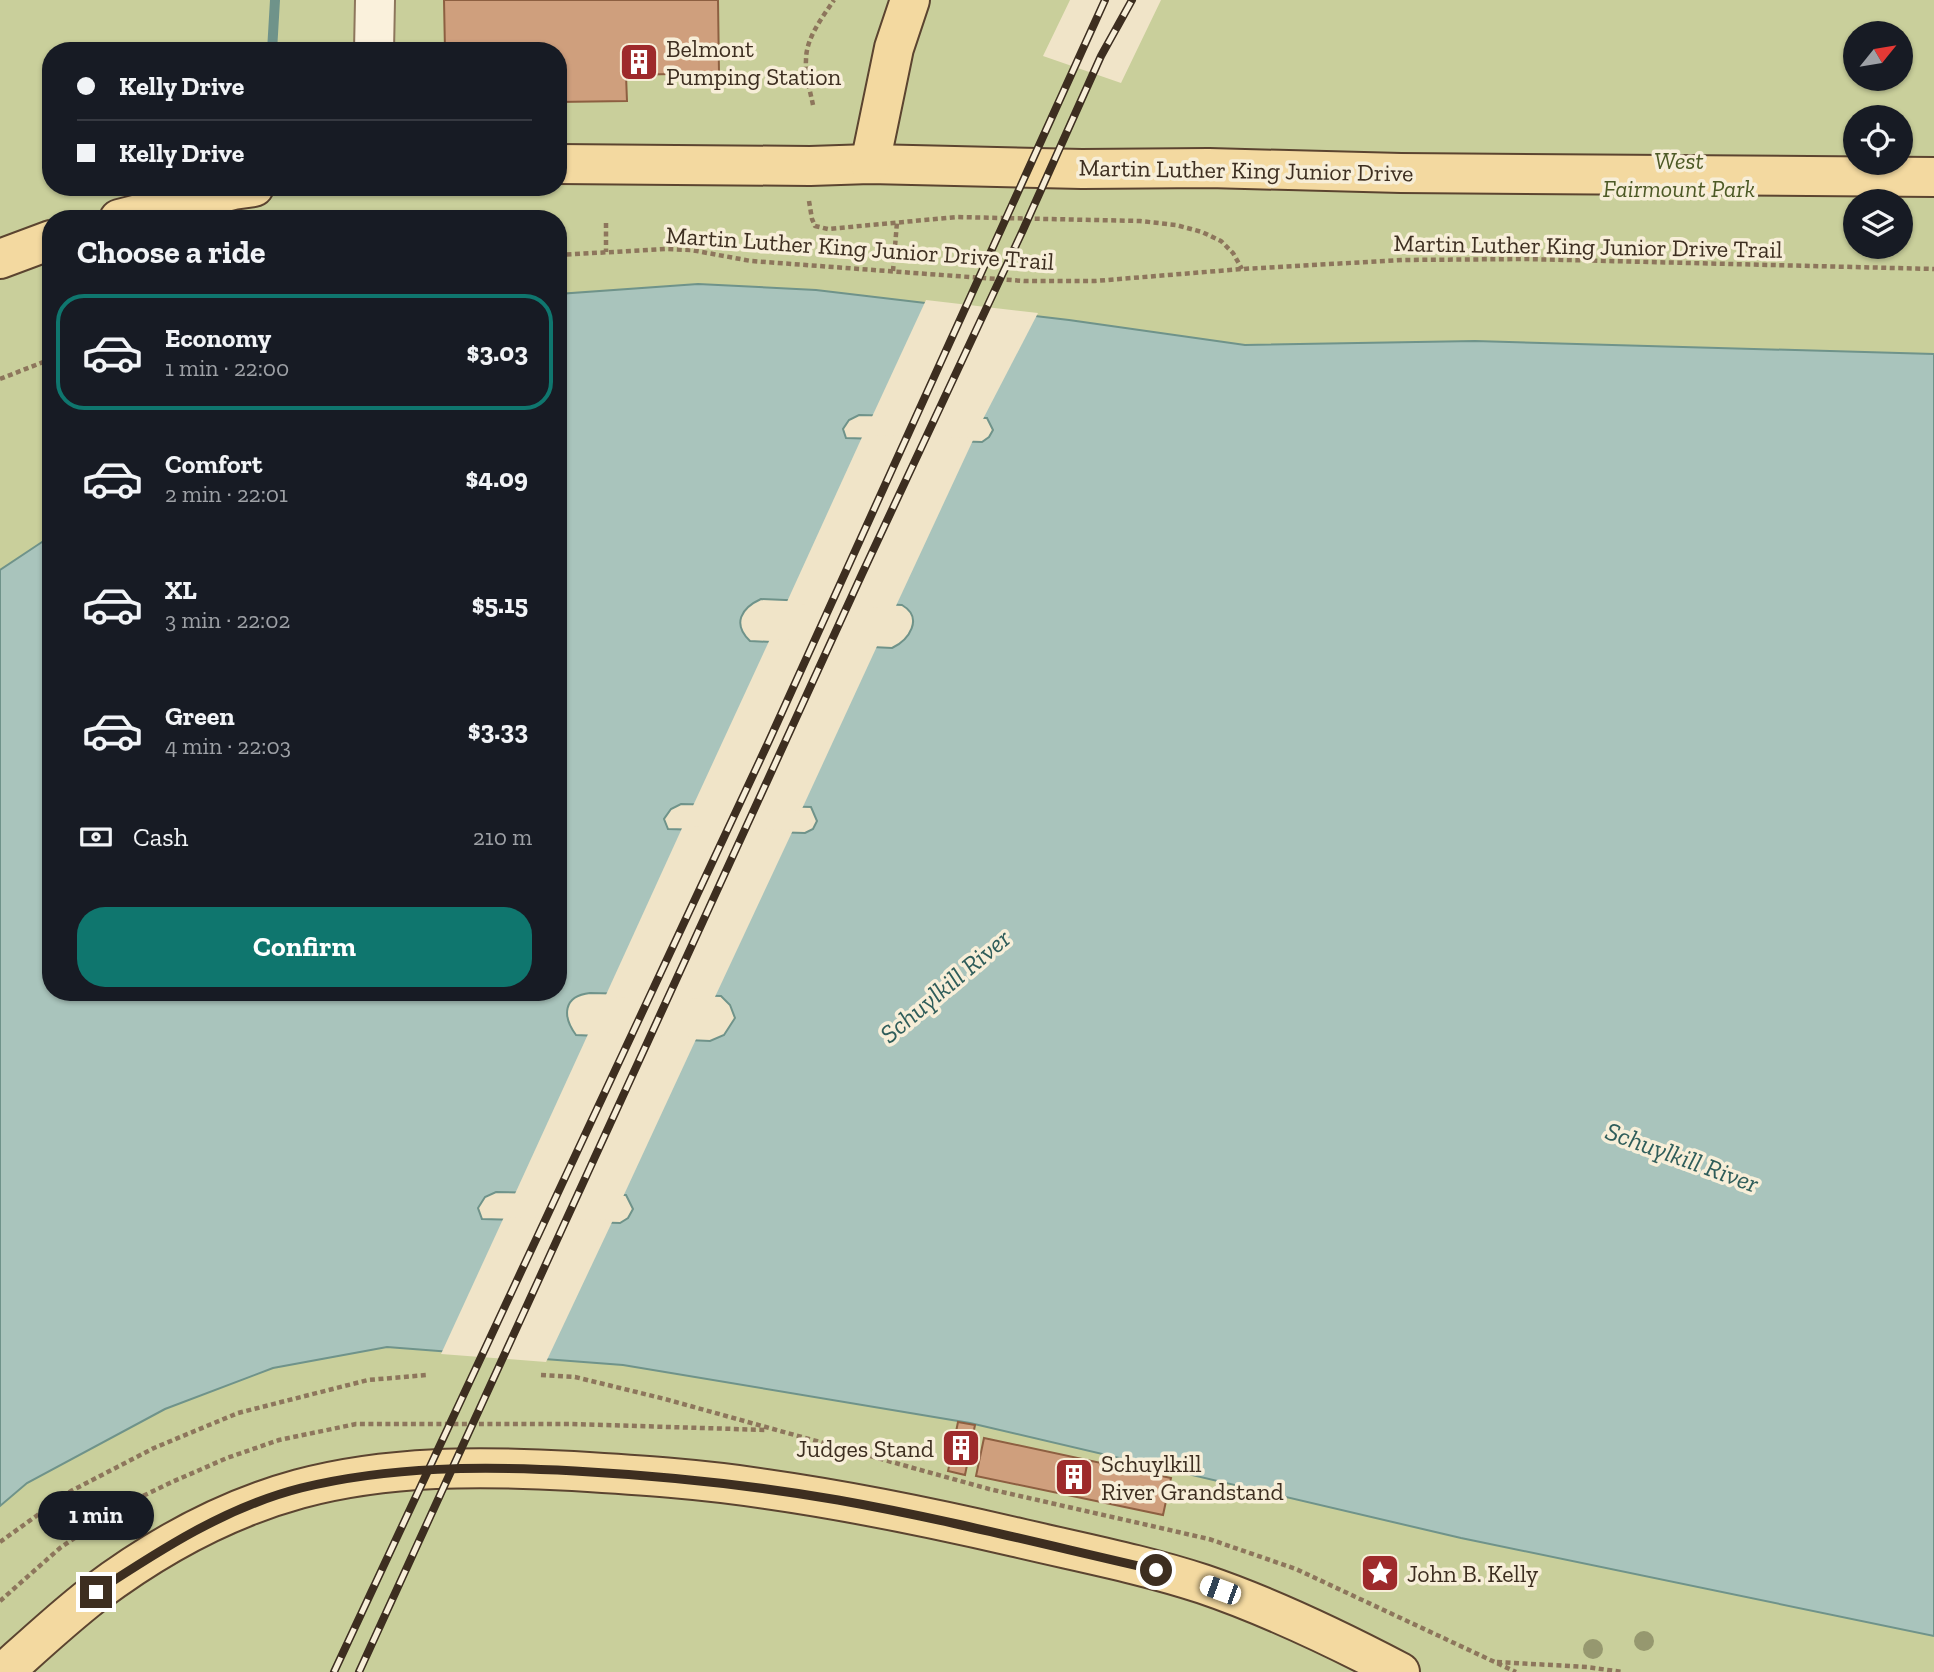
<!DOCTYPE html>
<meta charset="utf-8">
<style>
body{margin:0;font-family:"Zilla Slab",serif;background:#242831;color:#f1f3f6;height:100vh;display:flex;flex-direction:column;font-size:26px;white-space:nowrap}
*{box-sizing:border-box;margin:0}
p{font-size:23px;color:#9ea1a6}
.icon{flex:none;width:38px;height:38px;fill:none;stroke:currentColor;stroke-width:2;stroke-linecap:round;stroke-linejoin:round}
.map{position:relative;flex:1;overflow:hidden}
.panel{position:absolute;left:42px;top:210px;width:525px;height:791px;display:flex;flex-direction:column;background:#171b24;border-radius:28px;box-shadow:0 2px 5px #0004}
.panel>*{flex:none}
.guide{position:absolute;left:42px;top:42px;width:525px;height:154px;border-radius:28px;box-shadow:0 2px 5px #0004;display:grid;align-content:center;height:154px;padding:0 35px;background:#171b24}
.needle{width:46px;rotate:60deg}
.tools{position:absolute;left:1843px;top:21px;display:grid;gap:14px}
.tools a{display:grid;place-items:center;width:70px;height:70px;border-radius:50%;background:#171b24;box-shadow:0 2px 5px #0004;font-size:35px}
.end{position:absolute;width:32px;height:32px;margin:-16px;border:9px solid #3d2e20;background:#fff;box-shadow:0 0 0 4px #fff}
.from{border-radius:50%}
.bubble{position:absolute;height:49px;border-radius:24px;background:#171b24;box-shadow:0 2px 5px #0004;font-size:23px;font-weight:700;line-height:49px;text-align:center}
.car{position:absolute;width:21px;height:42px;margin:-21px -10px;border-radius:9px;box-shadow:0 0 5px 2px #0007;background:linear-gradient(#fff 24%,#345 0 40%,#fff 0 76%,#345 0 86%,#fff 0)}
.guide b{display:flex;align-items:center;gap:24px;height:66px;font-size:26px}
.guide b+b{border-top:2px solid #363941}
.guide i{width:18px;height:18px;background:#f1f3f6}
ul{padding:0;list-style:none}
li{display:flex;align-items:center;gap:21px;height:116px;margin:0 14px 10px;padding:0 21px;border:4px solid transparent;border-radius:28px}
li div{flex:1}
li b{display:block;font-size:26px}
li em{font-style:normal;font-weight:700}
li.active{border-color:#0f766e}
li>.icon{width:63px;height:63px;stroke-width:1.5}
h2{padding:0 35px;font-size:32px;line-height:84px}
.pay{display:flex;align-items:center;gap:18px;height:77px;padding:0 35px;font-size:26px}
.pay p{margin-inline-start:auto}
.button{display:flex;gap:14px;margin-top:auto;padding:14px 35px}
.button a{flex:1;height:80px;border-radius:28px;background:#0f766e;color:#fff;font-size:28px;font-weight:700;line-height:80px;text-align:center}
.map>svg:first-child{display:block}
</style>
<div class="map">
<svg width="1934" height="1672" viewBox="0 0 1934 1672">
<rect width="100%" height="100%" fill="#f0e4c8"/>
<g fill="#c9cf9b" fill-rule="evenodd">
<path d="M0,0H1070L1043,56L1121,83L1161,0H1934V354L1475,341L1245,345L1069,320L816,290L698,284L558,294V219H51V536L0,570ZM1855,33H1900V79H1855ZM51,51H558V187H51ZM1855,117H1900V163H1855ZM1855,201H1900V247H1855Z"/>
<polygon points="387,1347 623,1365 970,1423 1461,1538 1934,1636 1934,1672 0,1672 0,1506 27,1483 165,1409 273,1368"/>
</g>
<path fill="#a9c4bc" stroke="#6f938a" stroke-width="2" fill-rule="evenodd" d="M698,284L816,290L1069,320L1245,345L1475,341L1934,354V1636L1461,1538L970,1423L623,1365L387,1347L273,1368L165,1409L27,1483L0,1506V570L51,536V992H558V294ZM859,415L987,418L993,430L989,437L982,442L846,438L843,429L849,420ZM761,599L902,605C924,618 909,640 892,648L750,641C732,624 741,608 761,599ZM681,804L811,807L817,821L813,829L805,833L668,829L664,819L671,809ZM590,993L721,996L730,1005L735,1018L724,1035L710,1041L576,1035C562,1016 563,996 590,993ZM496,1192L626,1195L633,1209L628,1218L620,1223L482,1219L478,1208L485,1197Z"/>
<g fill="#f0e4c8">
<polygon points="926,300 1038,313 982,421 871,419"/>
<polygon points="863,435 974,438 895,608 786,604"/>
<polygon points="770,639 878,644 801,811 692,808"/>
<polygon points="683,826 793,830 714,999 605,997"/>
<polygon points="589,1032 697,1037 622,1199 514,1196"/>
<polygon points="504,1217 613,1220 546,1362 441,1354"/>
</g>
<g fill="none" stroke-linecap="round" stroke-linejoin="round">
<polyline stroke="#6f938a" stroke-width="10" points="272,51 275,0"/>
</g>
<g fill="#cf9f7d" stroke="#8d5f41" stroke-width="2">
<polygon points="444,0 718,0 719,73 626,75 627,101 558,102 558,51 445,51"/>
<polygon points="958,1422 975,1425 965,1475 948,1471"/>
<polygon points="984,1438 1171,1478 1163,1515 976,1476"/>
</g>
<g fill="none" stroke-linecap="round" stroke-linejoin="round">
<g stroke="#8d765c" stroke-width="42">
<polyline id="minor" points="374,51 375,0"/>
</g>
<g stroke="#5b4430" stroke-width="42">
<g id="major">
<polyline points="558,164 810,166 870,164 1082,169 1209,168 1401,173 1934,177"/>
<polyline points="870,164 894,48 910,0"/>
<polyline points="119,219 233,190 254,187"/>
<polyline points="0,259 51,240"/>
<path d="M4,1672C34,1645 63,1618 94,1594C155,1548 226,1509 299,1489C388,1465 482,1466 573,1471C638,1475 702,1479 766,1489C850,1501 933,1518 1015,1537C1078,1552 1142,1564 1203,1584C1271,1607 1337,1639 1400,1672"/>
</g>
</g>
<g stroke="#8d765c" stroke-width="4.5" stroke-dasharray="5 3.5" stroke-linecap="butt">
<path d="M813,105C810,90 805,75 806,60C806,38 822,18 834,0"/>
<polyline points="809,201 812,219 815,226 828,229 957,217 1140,221 1176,225 1202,232 1221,241 1233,253 1242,269"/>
<polyline points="606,223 606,252"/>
<polyline points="558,255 666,249 691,250 751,261 1024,281 1095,281 1242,269 1402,260 1526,259 1934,269"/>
<polyline points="893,271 897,222"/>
<polyline points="0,379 51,359"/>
<polyline points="541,1375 575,1377 665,1399 989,1489 1209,1539 1296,1569 1516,1672"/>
<polyline points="0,1542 71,1491 154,1448 238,1413 368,1380 427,1375"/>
<polyline points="0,1601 60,1548 120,1507 172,1482 227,1458 279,1440 356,1424 572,1424 767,1430"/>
<polyline points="1497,1662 1587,1667 1622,1672"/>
</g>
<use href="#minor" stroke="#faf1dc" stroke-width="38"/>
<use href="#major" stroke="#f3d9a0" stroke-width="38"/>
<g stroke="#3d2e20" stroke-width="8">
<g id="rail">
<polyline points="334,1672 768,743 1105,0"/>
<polyline points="359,1672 862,574 1023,230 1101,56 1132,0"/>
</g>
</g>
<use href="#rail" stroke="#f7eed8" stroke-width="5" stroke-dasharray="16" stroke-linecap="butt"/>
</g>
<g fill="#96986f">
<circle cx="1644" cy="1641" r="10"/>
<circle cx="1593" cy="1649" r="10"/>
</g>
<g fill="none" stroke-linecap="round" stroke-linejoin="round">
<path stroke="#3d2e20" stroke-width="9" d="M96,1592C160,1550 226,1507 301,1488C391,1466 484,1466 575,1471C663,1476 752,1485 838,1500C945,1519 1050,1546 1156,1570"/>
</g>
<defs>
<g id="building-square" transform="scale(2.0125)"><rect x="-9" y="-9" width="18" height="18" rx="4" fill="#9e2a2b" stroke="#f7eed8"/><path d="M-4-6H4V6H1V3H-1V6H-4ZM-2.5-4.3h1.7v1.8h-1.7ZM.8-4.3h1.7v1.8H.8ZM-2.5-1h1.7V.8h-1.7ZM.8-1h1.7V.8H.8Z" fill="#fff"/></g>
<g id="sight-square" transform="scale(2.0125)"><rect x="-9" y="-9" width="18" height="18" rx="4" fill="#9e2a2b" stroke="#f7eed8"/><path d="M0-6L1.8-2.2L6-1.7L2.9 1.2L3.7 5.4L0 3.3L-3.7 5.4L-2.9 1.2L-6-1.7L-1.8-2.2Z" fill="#fff"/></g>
</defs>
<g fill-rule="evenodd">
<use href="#building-square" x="639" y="62"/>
<use href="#building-square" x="961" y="1448"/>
<use href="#building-square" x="1074" y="1477"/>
<use href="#sight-square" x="1380" y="1573"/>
</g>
<g text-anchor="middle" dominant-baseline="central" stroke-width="7" stroke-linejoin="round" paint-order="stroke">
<g font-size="24" fill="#3d2e20" stroke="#f7eed8" text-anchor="start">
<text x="666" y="48">Belmont<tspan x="666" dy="28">Pumping Station</tspan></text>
<text x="934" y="1448" text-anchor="end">Judges Stand</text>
<text x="1101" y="1463">Schuylkill<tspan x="1101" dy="28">River Grandstand</tspan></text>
<text x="1407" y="1573">John B. Kelly</text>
</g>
<g font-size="24" font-style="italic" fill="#4d5a26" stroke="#f7eed8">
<text x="1679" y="160">West<tspan x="1679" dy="28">Fairmount Park</tspan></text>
</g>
<g font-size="24" fill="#3d2e20" stroke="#f7eed8">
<text transform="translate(1246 170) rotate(1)">Martin Luther King Junior Drive</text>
<text transform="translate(1588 246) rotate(1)">Martin Luther King Junior Drive Trail</text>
<text transform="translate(860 248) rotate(4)">Martin Luther King Junior Drive Trail</text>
</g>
<g font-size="26" font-style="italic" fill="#2f5d5a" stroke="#f7eed8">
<text transform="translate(945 986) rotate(-40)">Schuylkill River</text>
<text transform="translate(1682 1157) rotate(20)">Schuylkill River</text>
</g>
</g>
</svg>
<div class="tools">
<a><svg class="needle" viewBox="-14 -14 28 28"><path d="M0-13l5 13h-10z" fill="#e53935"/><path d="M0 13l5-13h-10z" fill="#9ea1a6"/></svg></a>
<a><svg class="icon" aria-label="locate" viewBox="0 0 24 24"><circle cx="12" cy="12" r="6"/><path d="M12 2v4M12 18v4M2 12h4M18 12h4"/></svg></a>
<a><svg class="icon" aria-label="layers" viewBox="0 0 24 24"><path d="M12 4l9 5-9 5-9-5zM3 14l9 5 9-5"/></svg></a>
</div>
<i class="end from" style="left:1156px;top:1570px"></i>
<i class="end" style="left:96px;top:1592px"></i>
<div class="bubble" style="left:38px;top:1491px;width:116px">1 min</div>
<i class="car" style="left:1220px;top:1590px;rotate:290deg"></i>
<div class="guide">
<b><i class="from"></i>Kelly Drive</b>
<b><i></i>Kelly Drive</b>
</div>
<section class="panel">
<h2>Choose a ride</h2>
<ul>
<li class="active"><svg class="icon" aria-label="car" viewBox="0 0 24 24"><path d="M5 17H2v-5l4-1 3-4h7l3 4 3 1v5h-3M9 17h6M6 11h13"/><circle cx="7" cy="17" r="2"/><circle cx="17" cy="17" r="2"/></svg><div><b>Economy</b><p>1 min · 22:00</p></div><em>$3.03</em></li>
<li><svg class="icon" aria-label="car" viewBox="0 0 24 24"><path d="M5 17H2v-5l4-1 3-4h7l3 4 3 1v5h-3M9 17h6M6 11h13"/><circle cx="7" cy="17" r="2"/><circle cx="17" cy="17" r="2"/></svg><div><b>Comfort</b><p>2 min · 22:01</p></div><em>$4.09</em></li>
<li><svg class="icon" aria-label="car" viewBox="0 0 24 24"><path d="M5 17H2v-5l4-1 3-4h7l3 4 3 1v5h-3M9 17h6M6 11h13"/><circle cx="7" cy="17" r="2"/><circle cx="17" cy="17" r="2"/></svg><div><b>XL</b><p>3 min · 22:02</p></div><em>$5.15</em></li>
<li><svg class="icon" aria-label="car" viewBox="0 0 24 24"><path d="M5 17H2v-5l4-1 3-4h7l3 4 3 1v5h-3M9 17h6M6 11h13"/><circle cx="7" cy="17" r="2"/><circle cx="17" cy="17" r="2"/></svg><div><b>Green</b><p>4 min · 22:03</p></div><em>$3.33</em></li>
</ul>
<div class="pay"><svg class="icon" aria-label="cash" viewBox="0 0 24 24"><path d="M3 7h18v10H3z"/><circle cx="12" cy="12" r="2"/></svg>Cash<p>210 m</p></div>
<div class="button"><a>Confirm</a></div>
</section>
</div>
